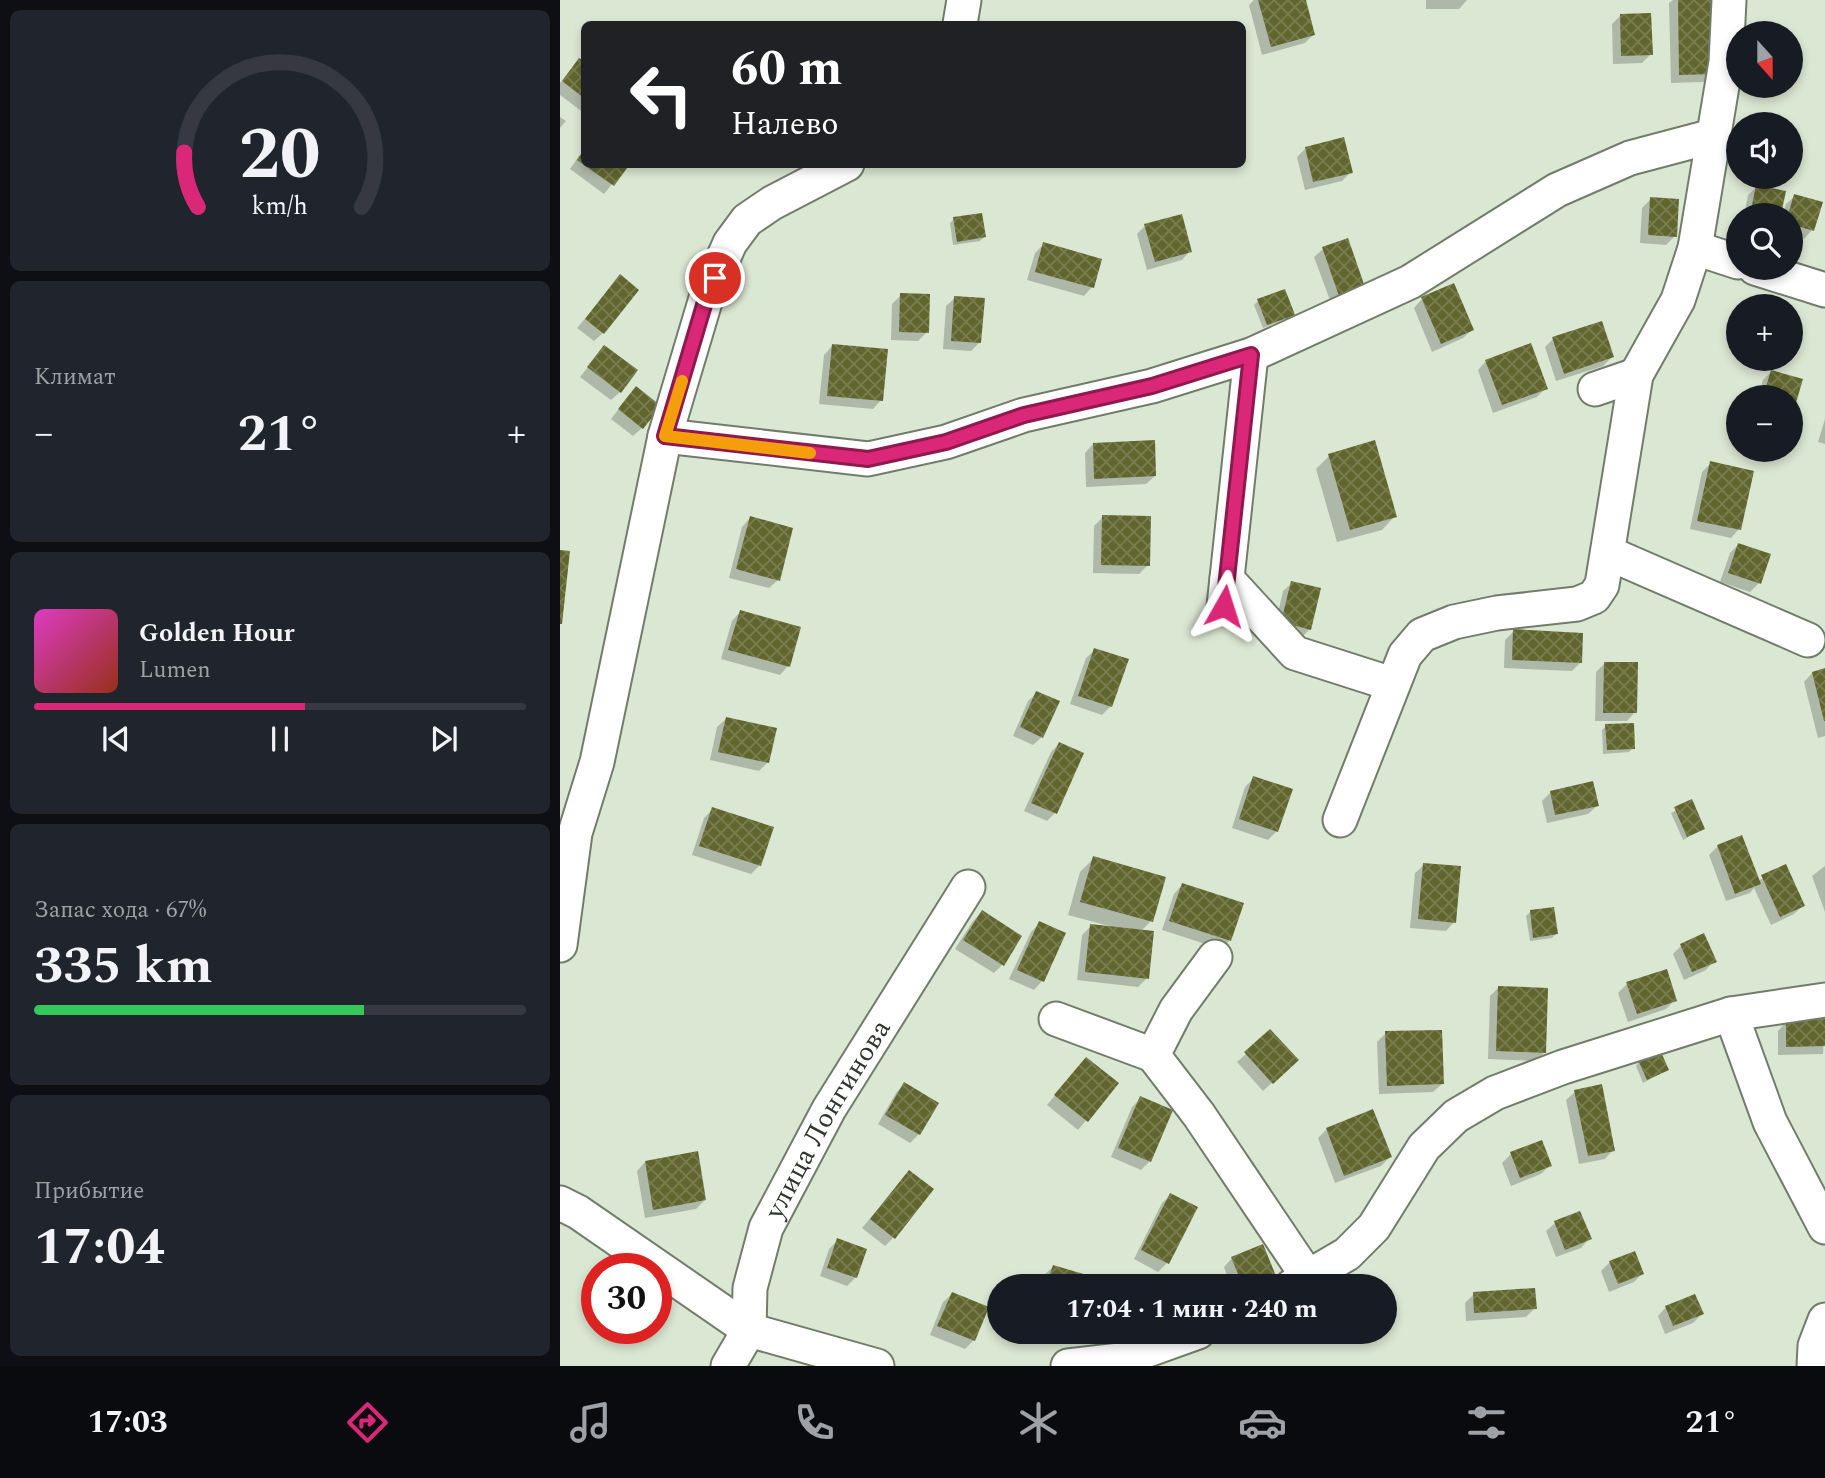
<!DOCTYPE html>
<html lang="ru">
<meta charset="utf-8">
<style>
:root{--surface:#171b24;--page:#20242c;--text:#f1f3f6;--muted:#9ea1a6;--line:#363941;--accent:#db2777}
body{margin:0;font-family:Spectral,serif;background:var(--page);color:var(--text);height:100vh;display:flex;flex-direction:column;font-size:26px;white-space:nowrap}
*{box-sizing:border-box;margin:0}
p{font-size:23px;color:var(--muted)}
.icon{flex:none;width:38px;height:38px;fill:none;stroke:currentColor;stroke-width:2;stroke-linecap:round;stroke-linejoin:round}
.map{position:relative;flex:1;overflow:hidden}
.side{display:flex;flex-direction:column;gap:10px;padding:10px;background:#0d0f14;width:560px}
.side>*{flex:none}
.top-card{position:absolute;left:21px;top:21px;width:665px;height:147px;border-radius:10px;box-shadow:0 4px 10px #0003;background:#202124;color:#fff;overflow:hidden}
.needle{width:46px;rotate:159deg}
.controls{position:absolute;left:1166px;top:21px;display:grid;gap:14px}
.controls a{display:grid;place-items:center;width:77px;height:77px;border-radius:50%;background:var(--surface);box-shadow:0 4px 10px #0003;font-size:35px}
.speed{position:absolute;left:21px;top:1253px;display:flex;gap:14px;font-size:35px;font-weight:700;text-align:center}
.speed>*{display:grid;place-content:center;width:91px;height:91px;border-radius:50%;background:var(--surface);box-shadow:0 4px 10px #0003;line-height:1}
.speed .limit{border:10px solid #d22;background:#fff;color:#111}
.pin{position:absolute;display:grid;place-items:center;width:60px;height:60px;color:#fff;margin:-30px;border:4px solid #fff;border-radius:50%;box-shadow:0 2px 7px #0007}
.me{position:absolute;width:77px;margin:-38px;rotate:6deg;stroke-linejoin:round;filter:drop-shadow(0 0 5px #0008)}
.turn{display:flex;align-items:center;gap:24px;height:147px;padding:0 35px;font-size:32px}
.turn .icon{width:91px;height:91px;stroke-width:2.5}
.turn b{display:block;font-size:49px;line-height:60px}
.big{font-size:52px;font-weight:700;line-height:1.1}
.side .card{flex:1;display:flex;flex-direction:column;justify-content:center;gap:10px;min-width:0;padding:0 24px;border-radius:10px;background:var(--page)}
.side .dial{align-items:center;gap:0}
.dial svg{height:182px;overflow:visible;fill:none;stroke:var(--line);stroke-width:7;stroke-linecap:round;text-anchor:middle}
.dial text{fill:var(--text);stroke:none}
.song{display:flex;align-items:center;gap:21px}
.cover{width:84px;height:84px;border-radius:10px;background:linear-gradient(135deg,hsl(310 70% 55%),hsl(10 70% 35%))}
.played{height:7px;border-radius:4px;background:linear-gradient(90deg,var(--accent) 55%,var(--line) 55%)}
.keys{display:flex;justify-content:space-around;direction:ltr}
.heat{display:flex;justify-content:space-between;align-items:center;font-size:38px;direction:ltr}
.charge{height:10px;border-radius:5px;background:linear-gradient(90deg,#34c759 67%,var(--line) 0)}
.trip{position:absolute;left:427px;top:1274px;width:410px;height:70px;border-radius:35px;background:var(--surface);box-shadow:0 4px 10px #0003;font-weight:700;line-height:70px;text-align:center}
.dock{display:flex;height:112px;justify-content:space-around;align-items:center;background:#090b0e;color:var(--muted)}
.dock .icon{width:49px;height:49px}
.dock .selected{color:var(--accent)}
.dock b{font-size:32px;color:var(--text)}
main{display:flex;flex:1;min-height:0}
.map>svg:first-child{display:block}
.shadow{fill:#0003}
.building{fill:url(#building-cross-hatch)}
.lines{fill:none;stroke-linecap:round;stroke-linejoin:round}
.minor-casing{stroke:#717d6a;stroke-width:37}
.minor{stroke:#fff;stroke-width:33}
.route-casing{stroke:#8e194d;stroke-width:18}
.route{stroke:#db2777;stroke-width:12}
.slow{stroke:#f59e0b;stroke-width:12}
.labels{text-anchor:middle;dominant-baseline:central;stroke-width:7;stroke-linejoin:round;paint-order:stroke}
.street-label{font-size:28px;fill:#30352d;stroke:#fff}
</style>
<main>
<section class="side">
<div class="card dial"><svg viewBox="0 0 100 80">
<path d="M14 69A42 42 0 1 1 86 69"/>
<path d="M14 69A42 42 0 0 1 8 45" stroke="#db2777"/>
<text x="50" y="56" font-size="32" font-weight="700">20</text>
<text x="50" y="72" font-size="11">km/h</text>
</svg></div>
<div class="card"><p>Климат</p>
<div class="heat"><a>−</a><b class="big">21°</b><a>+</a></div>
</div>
<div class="card">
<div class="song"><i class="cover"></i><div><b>Golden Hour</b><p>Lumen</p></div></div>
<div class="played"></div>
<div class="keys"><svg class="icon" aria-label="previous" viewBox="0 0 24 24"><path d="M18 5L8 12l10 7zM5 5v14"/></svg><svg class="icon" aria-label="pause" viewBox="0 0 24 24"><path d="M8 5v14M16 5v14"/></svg><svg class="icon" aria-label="next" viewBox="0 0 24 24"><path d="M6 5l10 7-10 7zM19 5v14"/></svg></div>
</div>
<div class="card"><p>Запас хода · 67%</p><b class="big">335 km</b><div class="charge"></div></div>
<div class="card"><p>Прибытие</p><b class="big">17:04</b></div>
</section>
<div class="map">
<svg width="1265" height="1366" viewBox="0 0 1265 1366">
<defs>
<pattern id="building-cross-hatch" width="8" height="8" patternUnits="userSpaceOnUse" patternTransform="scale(1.75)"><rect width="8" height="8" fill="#61662e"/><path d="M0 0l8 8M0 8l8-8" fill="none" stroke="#797d52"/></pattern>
</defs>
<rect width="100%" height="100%" fill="#dae7d2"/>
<g class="shadow">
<polygon points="694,0 744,0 753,35 745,43 702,55 689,5"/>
<polygon points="866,0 907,0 899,9 866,9"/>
<polygon points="1113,0 1151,0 1152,73 1144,82 1111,83 1109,3"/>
<polygon points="1061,15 1091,54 1082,63 1053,64 1052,24"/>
<polygon points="20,60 24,64 24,113 0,95 0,83"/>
<polygon points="0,117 6,121 0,128"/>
<polygon points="746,148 791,172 782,181 745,190 737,157"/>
<polygon points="24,149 24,164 68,164 44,194 10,169"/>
<polygon points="1197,187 1224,192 1219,215 1184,215 1188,195"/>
<polygon points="1235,196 1252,230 1244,239 1230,235 1230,215 1223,215 1226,204"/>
<polygon points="1091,199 1115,236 1106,245 1080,243 1082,208"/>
<polygon points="394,219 424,237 420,241 393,245 390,223"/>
<polygon points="585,226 630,251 622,260 587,270 577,234"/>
<polygon points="484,244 532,287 524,296 467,280 475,253"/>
<polygon points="763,249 803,286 771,303 754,257"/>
<polygon points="60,277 43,333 34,341 17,328"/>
<polygon points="341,295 367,332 358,341 331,340 332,304"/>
<polygon points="395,298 420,342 411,351 383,349 386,306"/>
<polygon points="862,299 912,330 903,338 872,352 854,308"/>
<polygon points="698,301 733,314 729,318 703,328 694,305"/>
<polygon points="993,339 1052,357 1043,366 996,381 985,347"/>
<polygon points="272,346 321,400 313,409 259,404 264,355"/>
<polygon points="44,347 60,392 51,400 20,377"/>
<polygon points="926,361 986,388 977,397 933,413 918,370"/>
<polygon points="1211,372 1240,380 1230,416 1230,397 1198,397 1203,380"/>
<polygon points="68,397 82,428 73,436 51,419"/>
<polygon points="1265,419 1265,444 1258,442"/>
<polygon points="533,444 595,476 586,484 526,487 525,453"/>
<polygon points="769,456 835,516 822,530 777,542 756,469"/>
<polygon points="1151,463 1179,529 1171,538 1130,529 1142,472"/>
<polygon points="543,517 588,565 579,574 533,573 534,526"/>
<polygon points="190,518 218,580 209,588 169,578 182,527"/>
<polygon points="1178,545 1199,583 1190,592 1160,582 1170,553"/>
<polygon points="732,583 750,629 741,638 714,631 723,591"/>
<polygon points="180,612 228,666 220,675 161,659 172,621"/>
<polygon points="954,631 1020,663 1012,671 944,668 945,640"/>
<polygon points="535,650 551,706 542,715 510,704 526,658"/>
<polygon points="1044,664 1075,712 1067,721 1035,721 1036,672"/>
<polygon points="1265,670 1265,736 1258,738 1244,682 1252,673"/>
<polygon points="477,693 482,737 473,745 453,736 468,701"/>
<polygon points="166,719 208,762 199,771 150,760 157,727"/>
<polygon points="1046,726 1073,748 1069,752 1043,754 1042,730"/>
<polygon points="499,744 495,813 487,821 464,811 491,752"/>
<polygon points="694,778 717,831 708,840 672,828 685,787"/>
<polygon points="991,792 1037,806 1028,814 987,823 982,801"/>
<polygon points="1131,802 1143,829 1123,840 1111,813"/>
<polygon points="153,809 200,865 191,874 132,855 144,818"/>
<polygon points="1158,846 1198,881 1225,866 1243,905 1234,914 1211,925 1194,888 1190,893 1166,901 1149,855"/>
<polygon points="534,858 591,921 581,931 587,978 578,987 517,980 522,935 531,926 548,928 549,926 508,915 520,872"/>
<polygon points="864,865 894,922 886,931 850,928 855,873"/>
<polygon points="1265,866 1265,912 1252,876"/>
<polygon points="622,885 670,940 661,949 602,930 614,894"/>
<polygon points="422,912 442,965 434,973 395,949 413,921"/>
<polygon points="970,912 996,934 992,938 970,941 966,916"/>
<polygon points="480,923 504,934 482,981 474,990 449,979 471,932"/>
<polygon points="1121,946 1154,961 1146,970 1124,980 1113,954"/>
<polygon points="1067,984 1115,1000 1106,1009 1068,1022 1058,993"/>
<polygon points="938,988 985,1052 976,1061 928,1059 930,996"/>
<polygon points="1265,1021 1263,1054 1218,1055 1218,1031 1226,1022"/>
<polygon points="826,1033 882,1084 873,1092 819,1094 817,1042"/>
<polygon points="686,1054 728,1068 703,1091 677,1062"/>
<polygon points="1079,1062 1107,1070 1083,1083 1076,1066"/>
<polygon points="518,1068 557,1084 518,1130 487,1105"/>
<polygon points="344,1084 359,1134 350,1143 318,1124 336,1093"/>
<polygon points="1015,1092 1053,1150 1045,1159 1019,1164 1006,1100"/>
<polygon points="581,1098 590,1161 581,1170 551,1157 572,1107"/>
<polygon points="767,1129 830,1157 821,1166 775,1183 758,1138"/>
<polygon points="981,1142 990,1165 981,1174 951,1186 942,1163 951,1154"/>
<polygon points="85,1162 145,1200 136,1209 85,1218 77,1171"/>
<polygon points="349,1172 334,1237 325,1246 302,1228"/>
<polygon points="611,1195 607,1263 598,1272 574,1259 602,1203"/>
<polygon points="1019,1213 1029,1239 1021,1248 996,1257 986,1231 995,1223"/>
<polygon points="278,1240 296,1277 287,1286 260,1276 269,1249"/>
<polygon points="672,1258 714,1276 700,1286 671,1286 664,1267"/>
<polygon points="1050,1262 1082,1274 1074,1282 1049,1292 1041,1271"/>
<polygon points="493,1267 535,1280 533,1286 481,1286 484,1275"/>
<polygon points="392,1294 414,1340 405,1349 370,1335 383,1302"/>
<polygon points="914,1294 975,1308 966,1317 906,1321 905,1303"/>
<polygon points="1106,1307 1142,1314 1133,1323 1105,1334 1098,1316"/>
</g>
<g class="building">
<polygon points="698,0 746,0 755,35 711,47"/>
<polygon points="1118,0 1153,0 1154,74 1119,75"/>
<polygon points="1091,13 1093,55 1061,56 1060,14"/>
<polygon points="19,58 24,61 24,98 2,81"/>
<polygon points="784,137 793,173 753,182 745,147"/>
<polygon points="24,150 24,164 70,164 54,186 17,160"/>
<polygon points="1196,185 1226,191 1221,215 1190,215"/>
<polygon points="1234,194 1263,202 1254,231 1230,224 1230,215 1228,215"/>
<polygon points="1090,197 1119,199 1117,237 1088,235"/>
<polygon points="422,213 426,237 397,242 393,217"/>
<polygon points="622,214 632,252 595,262 584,224"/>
<polygon points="788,238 805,287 779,296 762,247"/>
<polygon points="483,242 542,259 534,288 475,272"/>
<polygon points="60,274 79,290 44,334 25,319"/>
<polygon points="894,283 914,330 881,344 861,297"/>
<polygon points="725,289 735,315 707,325 697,299"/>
<polygon points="340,293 370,294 369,333 339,332"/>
<polygon points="394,296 425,298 421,343 391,341"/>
<polygon points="1042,321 1054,357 1004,374 992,337"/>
<polygon points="971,343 988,389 942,405 925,360"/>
<polygon points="272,344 328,349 323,401 267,396"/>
<polygon points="44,345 78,370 61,393 27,367"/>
<polygon points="1211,370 1243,379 1231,420 1230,397 1203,397"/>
<polygon points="76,386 101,406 83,429 58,409"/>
<polygon points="595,440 596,476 534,479 533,443"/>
<polygon points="815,440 837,517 790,530 768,454"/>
<polygon points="1150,461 1194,471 1181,530 1137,521"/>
<polygon points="542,515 591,516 590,566 541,565"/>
<polygon points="190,516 233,528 220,581 176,569"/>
<polygon points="1178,543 1211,554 1201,584 1168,573"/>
<polygon points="0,550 10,551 2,624 0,624"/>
<polygon points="731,581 761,588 751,630 721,622"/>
<polygon points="180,610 241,627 230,667 168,650"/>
<polygon points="953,629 1023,633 1022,663 952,660"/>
<polygon points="534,648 569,659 552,707 518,696"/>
<polygon points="1044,662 1078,662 1077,713 1043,713"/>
<polygon points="1265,668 1265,721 1264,721 1252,672"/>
<polygon points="476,691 500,701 483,738 460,727"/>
<polygon points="166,717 217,728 209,763 158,752"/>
<polygon points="1074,723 1075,749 1047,750 1045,724"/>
<polygon points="499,742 524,753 497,814 471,803"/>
<polygon points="693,776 733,789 718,832 679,819"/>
<polygon points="1033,781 1039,806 995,815 990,791"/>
<polygon points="1132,799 1145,829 1127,837 1114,807"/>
<polygon points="152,807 214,827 201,866 139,846"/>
<polygon points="1182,835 1201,884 1175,894 1157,845"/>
<polygon points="533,856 606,877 593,922 520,902"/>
<polygon points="863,863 901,866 896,923 858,919"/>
<polygon points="1226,864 1245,906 1220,917 1201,875"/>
<polygon points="622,883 684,903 671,941 609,921"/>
<polygon points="994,907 998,934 973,938 970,910"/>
<polygon points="422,910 462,936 444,966 403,940"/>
<polygon points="479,921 506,933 484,982 457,970"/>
<polygon points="530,924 594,931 589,979 525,972"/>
<polygon points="1144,933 1157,962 1132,972 1120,944"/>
<polygon points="1107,969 1117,1001 1077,1014 1066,982"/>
<polygon points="938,986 988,988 986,1053 936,1051"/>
<polygon points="1265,1019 1265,1046 1226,1047 1226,1020"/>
<polygon points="710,1029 739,1060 713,1084 684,1052"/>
<polygon points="882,1030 884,1084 827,1086 825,1031"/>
<polygon points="1100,1050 1109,1070 1087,1080 1078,1060"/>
<polygon points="526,1057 559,1083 528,1122 494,1095"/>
<polygon points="344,1082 379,1103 360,1135 325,1115"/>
<polygon points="1042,1084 1055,1151 1028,1156 1014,1090"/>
<polygon points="580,1096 613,1110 591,1162 558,1148"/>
<polygon points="813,1109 832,1157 784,1176 766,1128"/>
<polygon points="982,1140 992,1166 960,1178 950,1152"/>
<polygon points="138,1151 146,1200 93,1210 85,1161"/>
<polygon points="349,1170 374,1189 335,1239 310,1219"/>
<polygon points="610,1193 638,1207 609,1264 581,1250"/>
<polygon points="1020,1211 1032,1239 1005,1250 994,1221"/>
<polygon points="277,1238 307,1249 297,1278 267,1268"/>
<polygon points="703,1244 716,1276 690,1286 683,1286 671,1257"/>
<polygon points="1075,1251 1084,1274 1058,1284 1049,1261"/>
<polygon points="493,1265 537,1278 535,1286 486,1286"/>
<polygon points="975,1288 977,1309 914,1313 913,1292"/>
<polygon points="392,1292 429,1307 415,1341 377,1326"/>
<polygon points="1135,1294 1144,1314 1113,1326 1105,1306"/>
</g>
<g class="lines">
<g class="minor-casing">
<g id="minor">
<polyline points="400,24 404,0"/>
<polyline points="1135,248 1178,262"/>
<polyline points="1195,268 1265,290"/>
<polyline points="1035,389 1076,375"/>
<polyline points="105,436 308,459 386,442 464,415 592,386 691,355 850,282 997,190 1070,158 1153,136"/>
<polyline points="1048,553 1248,640"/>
<polyline points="667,579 735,653 832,684"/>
<polyline points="664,606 691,355"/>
<polyline points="780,820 845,655 862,635 894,622 937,613 1017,604 1034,597 1042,585 1076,375 1118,300 1135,248 1166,62 1169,0"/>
<polyline points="0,945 15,833 37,762 105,436 147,295 170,243 187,220 212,203 287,164"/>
<polyline points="655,957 616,1010 593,1055 639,1115 748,1277"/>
<polyline points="1171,1014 1210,1122 1265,1227"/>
<polyline points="496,1019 593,1055"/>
<polyline points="0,1203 18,1212 189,1330 317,1366"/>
<polyline points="732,1286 787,1254 814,1227 864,1147 896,1116 935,1093 1003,1067 1171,1014 1265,1000"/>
<path id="s1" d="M168,1366l21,-36 1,-42 16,-60 63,-119 139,-222"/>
<polyline points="508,1366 560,1360 638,1332"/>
<polyline points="1254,1366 1255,1346 1265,1320"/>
</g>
</g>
<use href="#minor" class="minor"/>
</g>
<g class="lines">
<g class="route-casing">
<polyline id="route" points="155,278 147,295 105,436 308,459 386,442 464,415 592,386 691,355 664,606"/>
</g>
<use href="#route" class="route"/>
<polyline class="slow" points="122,381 105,436 250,453"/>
</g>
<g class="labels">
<g class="street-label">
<text stroke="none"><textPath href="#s1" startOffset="271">улица Лонгинова</textPath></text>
</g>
</g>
</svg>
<div class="controls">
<a><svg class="needle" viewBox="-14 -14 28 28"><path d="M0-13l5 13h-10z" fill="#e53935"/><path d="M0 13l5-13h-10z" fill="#9ea1a6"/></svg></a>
<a><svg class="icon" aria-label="sound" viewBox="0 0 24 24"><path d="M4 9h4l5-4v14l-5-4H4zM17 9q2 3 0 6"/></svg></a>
<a><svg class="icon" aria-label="search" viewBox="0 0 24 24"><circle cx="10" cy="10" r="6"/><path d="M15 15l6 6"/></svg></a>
<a>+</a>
<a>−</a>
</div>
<div class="speed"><div class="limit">30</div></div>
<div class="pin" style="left:155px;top:278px;background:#d93025"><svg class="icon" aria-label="arrive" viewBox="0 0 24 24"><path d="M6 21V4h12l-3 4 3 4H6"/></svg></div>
<svg class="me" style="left:664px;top:606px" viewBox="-20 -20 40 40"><path d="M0-17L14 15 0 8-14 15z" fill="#db2777" stroke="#fff" stroke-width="4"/></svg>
<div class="trip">17:04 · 1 мин · 240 m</div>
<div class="top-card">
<div class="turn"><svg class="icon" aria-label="left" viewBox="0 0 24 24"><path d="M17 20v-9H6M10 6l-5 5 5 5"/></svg><div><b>60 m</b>Налево</div></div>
</div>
</div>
</main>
<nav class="dock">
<b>17:03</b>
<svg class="icon selected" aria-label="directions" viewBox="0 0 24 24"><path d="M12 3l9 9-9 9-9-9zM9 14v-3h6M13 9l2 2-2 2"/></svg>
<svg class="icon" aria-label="music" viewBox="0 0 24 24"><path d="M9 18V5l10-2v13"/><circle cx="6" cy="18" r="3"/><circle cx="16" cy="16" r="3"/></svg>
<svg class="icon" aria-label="phone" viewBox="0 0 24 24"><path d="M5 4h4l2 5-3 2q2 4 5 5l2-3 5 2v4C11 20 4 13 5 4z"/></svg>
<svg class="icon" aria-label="climate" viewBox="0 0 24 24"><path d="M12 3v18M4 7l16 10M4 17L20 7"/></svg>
<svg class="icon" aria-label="car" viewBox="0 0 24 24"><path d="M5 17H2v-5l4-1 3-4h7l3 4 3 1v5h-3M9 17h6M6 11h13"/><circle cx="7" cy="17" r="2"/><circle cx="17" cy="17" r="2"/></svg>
<svg class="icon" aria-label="filters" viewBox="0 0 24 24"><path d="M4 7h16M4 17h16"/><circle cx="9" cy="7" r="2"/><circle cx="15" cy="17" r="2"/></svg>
<b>21°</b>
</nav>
